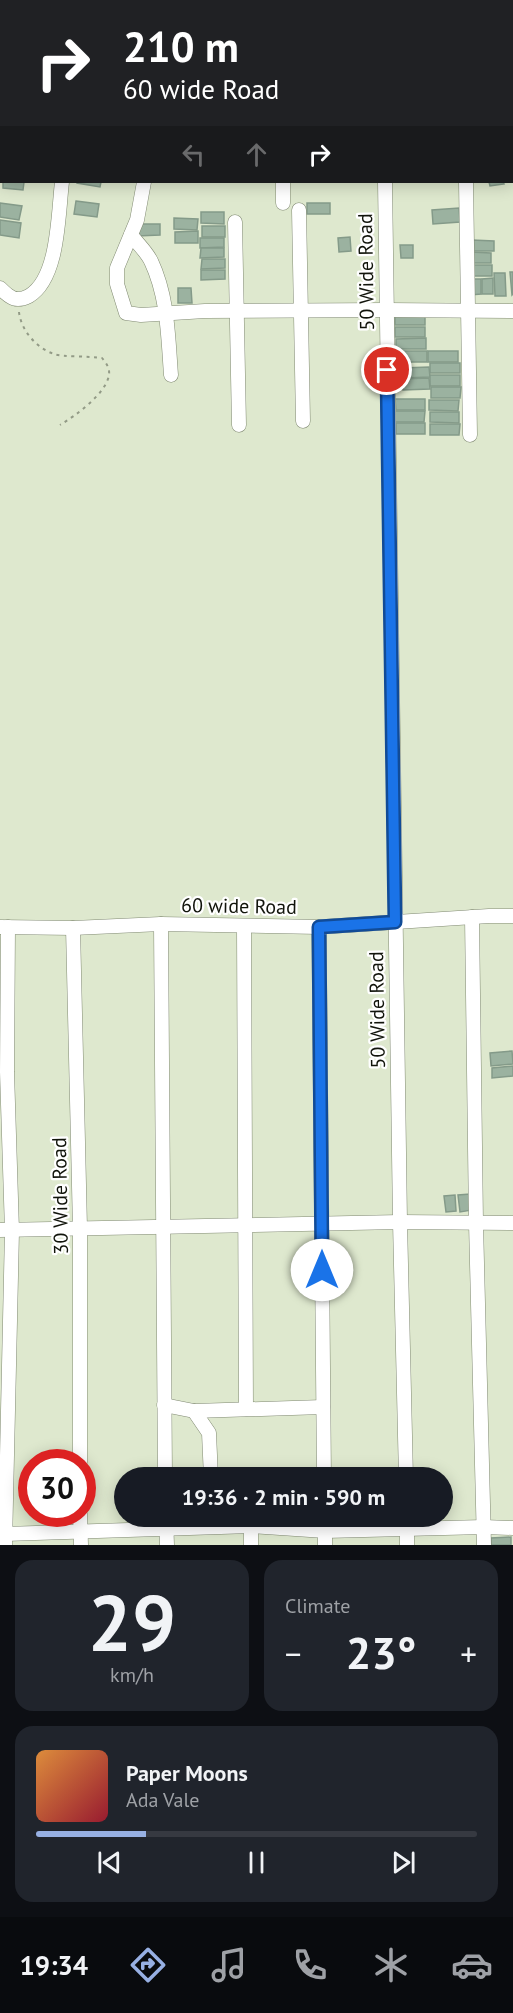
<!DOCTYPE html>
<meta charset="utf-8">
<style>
:root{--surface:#171b24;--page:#20242c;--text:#f1f3f6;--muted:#9ea1a6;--line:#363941;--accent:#97b0e3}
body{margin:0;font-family:"PT Sans",sans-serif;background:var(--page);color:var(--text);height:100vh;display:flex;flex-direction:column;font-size:22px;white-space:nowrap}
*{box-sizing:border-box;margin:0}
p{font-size:20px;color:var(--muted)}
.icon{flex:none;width:33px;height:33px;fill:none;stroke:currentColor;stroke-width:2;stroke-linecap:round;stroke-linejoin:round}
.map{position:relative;height:1545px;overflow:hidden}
.sheet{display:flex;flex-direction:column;gap:15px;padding:15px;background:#0d0f14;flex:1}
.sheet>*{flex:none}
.hud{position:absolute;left:0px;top:0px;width:513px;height:183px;box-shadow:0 3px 15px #0003;background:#202124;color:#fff;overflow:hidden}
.speed{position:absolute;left:18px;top:1449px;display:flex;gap:12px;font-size:30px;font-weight:700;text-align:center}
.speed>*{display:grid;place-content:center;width:78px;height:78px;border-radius:50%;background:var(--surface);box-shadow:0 3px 15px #0003;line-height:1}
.speed .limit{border:9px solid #d22;background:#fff;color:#111}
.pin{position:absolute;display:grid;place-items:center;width:51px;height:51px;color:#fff;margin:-26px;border:3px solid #fff;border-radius:50%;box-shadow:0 2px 6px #0007}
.me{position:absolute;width:66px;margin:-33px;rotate:0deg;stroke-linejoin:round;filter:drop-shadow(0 0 4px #0008)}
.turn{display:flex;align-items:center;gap:21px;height:126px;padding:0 24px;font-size:27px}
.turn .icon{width:78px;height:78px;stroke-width:2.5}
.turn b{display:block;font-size:42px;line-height:51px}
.lanes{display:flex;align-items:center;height:57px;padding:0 24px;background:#0003;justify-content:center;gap:30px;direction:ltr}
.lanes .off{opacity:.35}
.big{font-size:45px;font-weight:700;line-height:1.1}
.sheet .widget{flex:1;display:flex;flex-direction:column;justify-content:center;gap:9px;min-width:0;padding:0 21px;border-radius:18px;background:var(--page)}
.sheet .dial{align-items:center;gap:0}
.dial b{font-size:78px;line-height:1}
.song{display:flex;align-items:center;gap:18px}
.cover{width:72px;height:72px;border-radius:9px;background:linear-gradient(135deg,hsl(30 70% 55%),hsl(350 70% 35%))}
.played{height:6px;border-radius:3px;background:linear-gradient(90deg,var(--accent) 25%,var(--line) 25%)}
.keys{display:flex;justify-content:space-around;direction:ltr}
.heat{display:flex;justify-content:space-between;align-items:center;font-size:33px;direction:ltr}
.sheet .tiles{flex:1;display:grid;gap:15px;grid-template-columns:1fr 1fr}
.widget:last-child{grid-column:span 2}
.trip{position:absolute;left:114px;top:1467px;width:339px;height:60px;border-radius:30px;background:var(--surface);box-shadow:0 3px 15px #0003;font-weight:700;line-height:60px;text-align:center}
.dock{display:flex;height:96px;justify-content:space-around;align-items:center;background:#090b0e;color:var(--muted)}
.dock .icon{width:42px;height:42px}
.dock .active{color:var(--accent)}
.dock b{font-size:27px;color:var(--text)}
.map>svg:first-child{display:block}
.building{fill:#9bb2a0;stroke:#849a89;stroke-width:1.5}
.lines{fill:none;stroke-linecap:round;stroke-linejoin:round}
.minor-casing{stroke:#818a73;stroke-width:15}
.path{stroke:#929a86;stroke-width:2;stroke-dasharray:3 4.5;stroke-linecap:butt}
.minor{stroke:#fff;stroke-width:14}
.route-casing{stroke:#114b97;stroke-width:15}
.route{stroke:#1a73e8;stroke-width:10}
.labels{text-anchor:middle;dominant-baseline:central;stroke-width:4.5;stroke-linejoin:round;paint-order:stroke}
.street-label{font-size:20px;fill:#11140b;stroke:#fff}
</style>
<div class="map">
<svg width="513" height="1545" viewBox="0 0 513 1545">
<rect width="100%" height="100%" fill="#dee8ce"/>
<g class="building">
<polygon points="3,182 24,182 23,190 3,188"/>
<polygon points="77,182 101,182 100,187 77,183"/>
<polygon points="489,182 503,182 504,184 490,186"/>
<polygon points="76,201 99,204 97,217 74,214"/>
<polygon points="0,203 22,206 19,220 0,217"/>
<rect x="307" y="203" width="23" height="11"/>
<polygon points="459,208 460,222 433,224 432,210"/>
<polygon points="201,212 224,212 224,224 201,223"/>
<polygon points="174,218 198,219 197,230 174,229"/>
<polygon points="0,220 21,223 19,238 0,235"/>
<polygon points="137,224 160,224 160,235 137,236"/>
<rect x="202" y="226" width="23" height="11"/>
<polygon points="198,231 198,243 175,243 175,232"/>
<polygon points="350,237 351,251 339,252 338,238"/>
<polygon points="200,238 224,238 224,247 200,248"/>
<polygon points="472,240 494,241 494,251 472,251"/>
<polygon points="400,245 413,245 413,258 401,258"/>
<polygon points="201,248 224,248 224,257 200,258"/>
<polygon points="470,252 491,253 491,263 470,263"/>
<polygon points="202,259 225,259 225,268 201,269"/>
<rect x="471" y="265" width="21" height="11"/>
<polygon points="201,270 225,270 225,279 201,280"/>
<polygon points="510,272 513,272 513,294 512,295"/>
<polygon points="494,273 505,273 506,296 495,296"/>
<polygon points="493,278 493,294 482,294 482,279"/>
<polygon points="470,279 481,279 481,294 470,295"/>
<polygon points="178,288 191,288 192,303 178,303"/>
<rect x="395" y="314" width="30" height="11"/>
<rect x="395" y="327" width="30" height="10"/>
<polygon points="426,338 426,349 396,349 396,339"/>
<rect x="397" y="351" width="30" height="11"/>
<rect x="428" y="351" width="30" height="11"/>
<rect x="430" y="363" width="30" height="10"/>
<polygon points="429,367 430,377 403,378 402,368"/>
<rect x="430" y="375" width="30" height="11"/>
<polygon points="429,378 430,389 403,390 402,379"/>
<polygon points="431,387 461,387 460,398 431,398"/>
<polygon points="395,399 425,399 425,410 396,410"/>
<polygon points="429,400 459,400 458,411 429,410"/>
<polygon points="395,411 425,411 424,422 395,422"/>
<polygon points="430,412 459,412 459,423 430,422"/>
<rect x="396" y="423" width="29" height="11"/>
<polygon points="430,424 460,424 459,435 430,435"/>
<polygon points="512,1051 513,1064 491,1066 490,1053"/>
<polygon points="513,1066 513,1076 492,1078 492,1068"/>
<polygon points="470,1194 472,1210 460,1212 458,1195"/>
<polygon points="455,1195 456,1211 446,1212 444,1196"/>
<polygon points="511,1537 511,1545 491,1545 491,1538"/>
</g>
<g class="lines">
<g class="minor-casing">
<g id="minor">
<polyline points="56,0 60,2"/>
<polyline points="282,0 282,2"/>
<polyline points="382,0 382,2"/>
<polyline points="100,2 101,0"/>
<polyline points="167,2 167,0"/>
<polyline points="512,38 513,37"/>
<polyline points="0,45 2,46"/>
<polyline points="0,84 2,75"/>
<polyline points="512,122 513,122"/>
<polyline points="512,137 513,140"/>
<polyline points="144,182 137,220 117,268 117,284 126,313 141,315 205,311 386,310 513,311"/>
<polyline points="283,182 283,203"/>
<polyline points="385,182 400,1222 406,1478"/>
<polyline points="466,182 470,435"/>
<polyline points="299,210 303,421"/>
<polyline points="235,222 239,425"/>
<path d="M131,235c6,8 15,16 20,26 17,36 17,75 20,114"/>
<path d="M0,288c3,3 7,7 11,9 6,4 12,2 18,-1 30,-18 29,-82 33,-114"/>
<polyline points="472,917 476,1223 484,1545"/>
<polyline points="161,924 165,1478"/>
<polyline points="244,926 246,1409"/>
<polyline points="0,927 73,928 161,924 319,927 489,916 513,916"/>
<polyline points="319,927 324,1478"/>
<polyline points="73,928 80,1228 80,1462"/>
<polyline points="0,1230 400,1222 513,1223"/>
<polyline points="164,1405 194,1411 209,1433 211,1478"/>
<polyline points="194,1411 323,1407"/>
<polyline points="80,1514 81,1545"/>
<polyline points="166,1516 167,1545"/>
<polyline points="325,1516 325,1545"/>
<polyline points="407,1516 407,1545"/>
<polyline points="5,1534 251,1526 325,1531 484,1527 513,1528"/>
<polyline points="5,1545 12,1231 7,1072 8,927"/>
<polyline points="251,1545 251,1526"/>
</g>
</g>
<path class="path" d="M19,312c2,18 17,36 35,42 8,3 36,2 48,4 4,5 8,10 7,17 -3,19 -34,41 -49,50"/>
<use href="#minor" class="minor"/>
</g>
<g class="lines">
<g class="route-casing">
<polyline id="route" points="322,1270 319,927 395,922 387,370"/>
</g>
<use href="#route" class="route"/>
</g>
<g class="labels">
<g class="street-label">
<text transform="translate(366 272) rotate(-91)">50 Wide Road</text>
<text transform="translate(239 906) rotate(1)">60 wide Road</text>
<text transform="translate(377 1010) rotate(-91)">50 Wide Road</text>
<text transform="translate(60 1196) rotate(-91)">30 Wide Road</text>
</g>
</g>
</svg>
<div class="speed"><div class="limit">30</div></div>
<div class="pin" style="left:387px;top:370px;background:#d93025"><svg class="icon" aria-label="arrive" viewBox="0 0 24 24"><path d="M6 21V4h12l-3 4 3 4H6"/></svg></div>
<svg class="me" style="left:322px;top:1270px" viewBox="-20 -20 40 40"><circle r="19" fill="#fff"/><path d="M0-13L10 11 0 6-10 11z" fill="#1a73e8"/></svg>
<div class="trip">19:36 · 2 min · 590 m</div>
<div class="hud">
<div class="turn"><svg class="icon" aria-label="right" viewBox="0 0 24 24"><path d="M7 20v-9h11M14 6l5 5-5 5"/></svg><div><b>210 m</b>60 wide Road</div></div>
<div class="lanes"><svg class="icon off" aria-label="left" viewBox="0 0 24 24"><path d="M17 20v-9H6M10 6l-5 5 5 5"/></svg><svg class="icon off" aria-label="ahead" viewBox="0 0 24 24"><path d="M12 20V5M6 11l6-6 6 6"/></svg><svg class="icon" aria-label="right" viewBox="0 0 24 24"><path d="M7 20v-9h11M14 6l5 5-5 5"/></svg></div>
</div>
</div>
<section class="sheet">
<div class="tiles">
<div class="widget dial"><b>29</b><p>km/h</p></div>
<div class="widget"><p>Climate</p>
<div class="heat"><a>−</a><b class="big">23°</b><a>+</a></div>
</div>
<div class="widget">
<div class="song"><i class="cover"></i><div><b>Paper Moons</b><p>Ada Vale</p></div></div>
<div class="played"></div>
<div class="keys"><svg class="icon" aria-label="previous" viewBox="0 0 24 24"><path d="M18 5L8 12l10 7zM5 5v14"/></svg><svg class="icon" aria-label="pause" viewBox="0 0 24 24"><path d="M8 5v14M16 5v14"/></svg><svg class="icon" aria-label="next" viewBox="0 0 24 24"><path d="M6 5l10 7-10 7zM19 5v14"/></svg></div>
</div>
</div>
</section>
<nav class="dock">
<b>19:34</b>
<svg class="icon active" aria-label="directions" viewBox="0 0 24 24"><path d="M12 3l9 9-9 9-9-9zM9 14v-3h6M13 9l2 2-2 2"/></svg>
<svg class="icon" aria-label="music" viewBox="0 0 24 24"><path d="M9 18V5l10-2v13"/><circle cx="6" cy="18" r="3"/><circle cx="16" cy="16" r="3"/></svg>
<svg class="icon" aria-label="phone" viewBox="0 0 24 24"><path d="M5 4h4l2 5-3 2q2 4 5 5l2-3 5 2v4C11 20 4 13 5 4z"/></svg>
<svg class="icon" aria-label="climate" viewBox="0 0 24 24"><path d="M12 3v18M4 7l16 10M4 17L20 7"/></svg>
<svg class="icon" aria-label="car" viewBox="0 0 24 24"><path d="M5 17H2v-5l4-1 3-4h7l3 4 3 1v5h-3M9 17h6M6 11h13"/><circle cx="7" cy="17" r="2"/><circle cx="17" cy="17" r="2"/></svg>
</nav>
